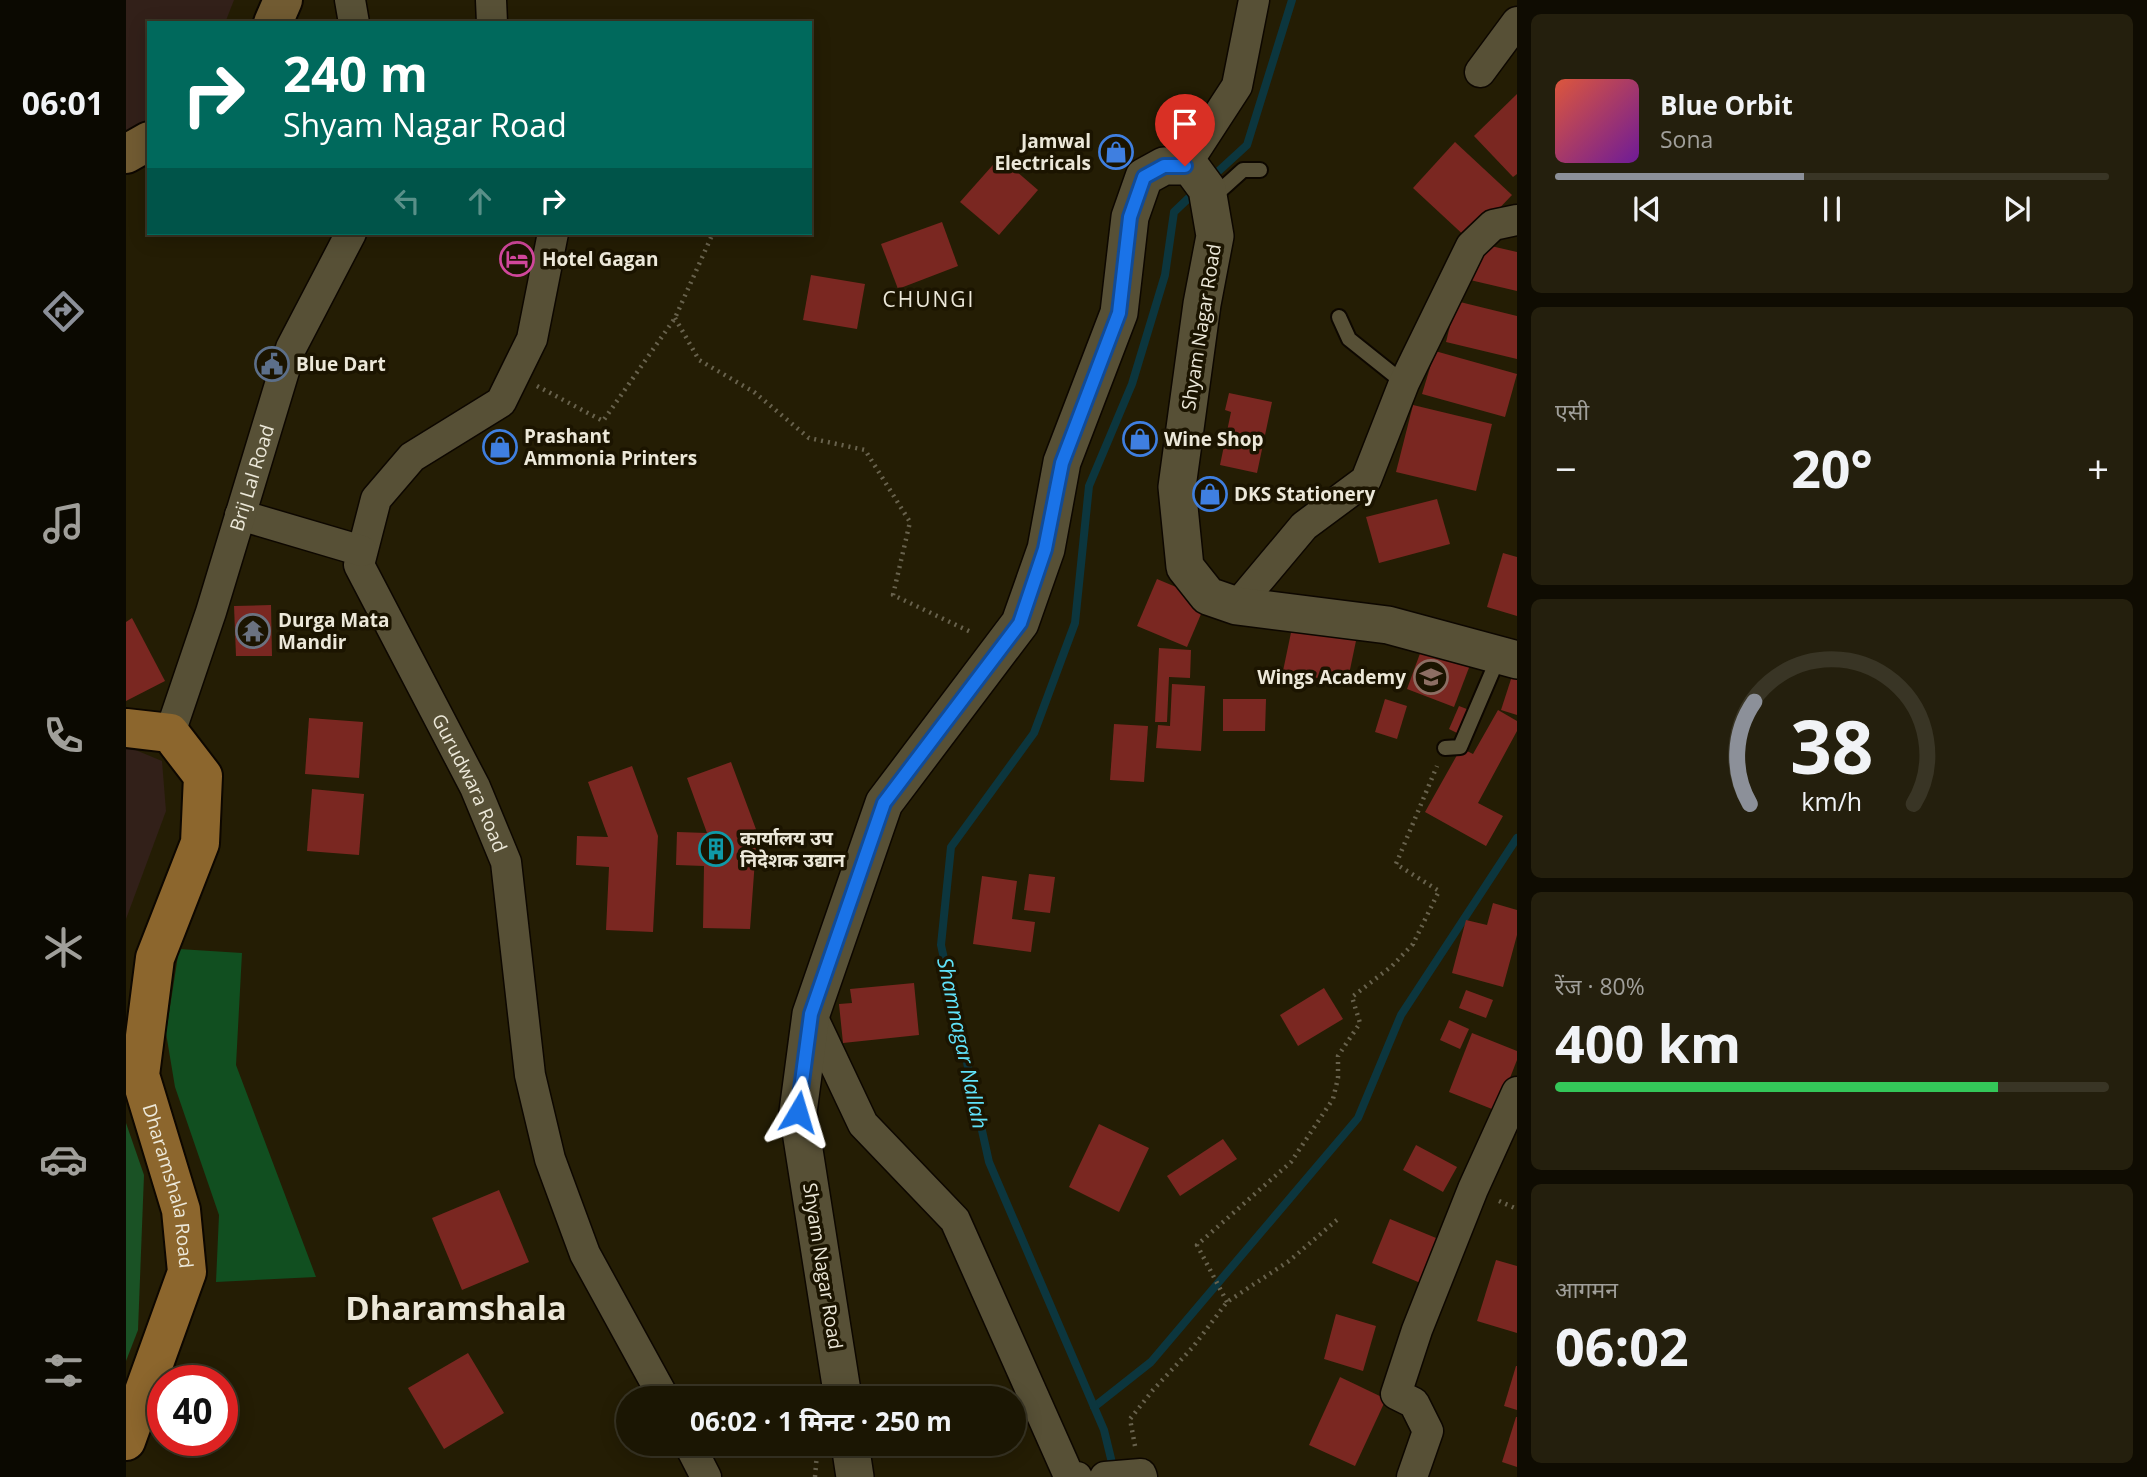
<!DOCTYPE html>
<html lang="hi">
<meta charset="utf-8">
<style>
:root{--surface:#1b1603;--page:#241f0d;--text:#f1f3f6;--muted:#a09f9a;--line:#393525;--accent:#8c9099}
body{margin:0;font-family:"Open Sans","Noto Sans Devanagari",sans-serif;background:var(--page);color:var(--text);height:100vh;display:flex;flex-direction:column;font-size:26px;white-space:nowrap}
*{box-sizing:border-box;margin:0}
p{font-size:23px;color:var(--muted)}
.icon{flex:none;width:38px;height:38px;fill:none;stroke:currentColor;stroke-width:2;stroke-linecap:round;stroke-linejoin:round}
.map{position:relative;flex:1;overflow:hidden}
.drawer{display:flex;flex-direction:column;gap:14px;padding:14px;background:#0f0c02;width:630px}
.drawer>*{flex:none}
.hud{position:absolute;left:21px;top:21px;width:665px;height:214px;border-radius:0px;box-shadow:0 4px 18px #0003,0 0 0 2px var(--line);background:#00695c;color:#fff;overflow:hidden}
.speed{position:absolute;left:21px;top:1365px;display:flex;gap:14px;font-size:35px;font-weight:700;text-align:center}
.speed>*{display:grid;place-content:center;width:91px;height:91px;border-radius:50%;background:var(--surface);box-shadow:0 4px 18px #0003,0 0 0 2px var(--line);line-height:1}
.speed .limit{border:10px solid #d22;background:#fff;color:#111}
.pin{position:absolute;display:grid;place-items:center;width:60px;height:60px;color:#fff;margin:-72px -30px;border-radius:50% 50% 50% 0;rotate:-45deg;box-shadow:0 0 7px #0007}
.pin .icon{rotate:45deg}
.me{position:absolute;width:77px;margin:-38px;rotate:7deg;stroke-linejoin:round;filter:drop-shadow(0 0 5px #0008)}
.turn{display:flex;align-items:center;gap:24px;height:147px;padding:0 21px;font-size:32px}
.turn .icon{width:91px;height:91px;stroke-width:2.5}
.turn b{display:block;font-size:49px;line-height:60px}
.lanes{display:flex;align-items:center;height:66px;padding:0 21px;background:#0003;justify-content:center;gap:35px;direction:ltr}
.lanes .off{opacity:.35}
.big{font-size:52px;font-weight:700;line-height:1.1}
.drawer .card{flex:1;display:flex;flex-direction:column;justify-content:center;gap:10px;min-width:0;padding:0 24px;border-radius:10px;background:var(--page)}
.drawer .dial{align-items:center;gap:0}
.dial svg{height:182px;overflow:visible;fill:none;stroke:var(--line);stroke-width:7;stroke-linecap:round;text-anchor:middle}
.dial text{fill:var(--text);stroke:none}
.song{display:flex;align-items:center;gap:21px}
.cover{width:84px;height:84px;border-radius:10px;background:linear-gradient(135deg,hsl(10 70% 55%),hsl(280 70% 35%))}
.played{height:7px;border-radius:4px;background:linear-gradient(90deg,var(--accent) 45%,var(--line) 45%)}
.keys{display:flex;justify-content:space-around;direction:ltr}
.heat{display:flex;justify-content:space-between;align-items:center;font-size:38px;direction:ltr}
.charge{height:10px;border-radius:5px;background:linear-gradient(90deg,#34c759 80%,var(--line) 0)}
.trip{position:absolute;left:490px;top:1386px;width:410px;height:70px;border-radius:35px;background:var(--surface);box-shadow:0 4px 18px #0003,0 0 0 2px var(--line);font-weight:700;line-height:70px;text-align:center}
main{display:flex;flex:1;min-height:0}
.tabs{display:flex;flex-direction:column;width:126px;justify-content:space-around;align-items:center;background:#0b0901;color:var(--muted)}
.tabs .icon{width:49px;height:49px}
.tabs .selected{color:var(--accent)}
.tabs b{font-size:32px;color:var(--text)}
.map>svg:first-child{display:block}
.commercial{fill:#322019}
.green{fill:#114f20}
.forest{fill:#1a5225}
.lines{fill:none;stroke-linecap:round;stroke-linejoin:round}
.stream{stroke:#0c363e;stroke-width:8}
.building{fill:#7a2721}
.service-casing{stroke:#0d0700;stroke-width:18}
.minor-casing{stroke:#0d0700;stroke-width:33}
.tertiary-casing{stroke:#0d0700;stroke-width:40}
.secondary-casing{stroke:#0d0700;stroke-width:42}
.primary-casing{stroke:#0d0700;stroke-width:42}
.path{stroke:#68624d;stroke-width:4.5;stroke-dasharray:2 5;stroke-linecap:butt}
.service{stroke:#575036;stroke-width:14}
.minor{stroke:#575036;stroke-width:30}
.tertiary{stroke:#575036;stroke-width:37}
.secondary{stroke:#715b32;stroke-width:38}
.primary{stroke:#8c662d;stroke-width:38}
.route-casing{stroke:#114b97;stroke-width:18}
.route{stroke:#1a73e8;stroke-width:12}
.labels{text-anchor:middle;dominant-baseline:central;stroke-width:7;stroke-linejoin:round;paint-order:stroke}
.poi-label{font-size:19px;font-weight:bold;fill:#ece8d9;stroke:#1b1400;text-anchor:start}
.street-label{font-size:19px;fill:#ece8d9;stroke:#1b1400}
.neighbourhood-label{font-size:21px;letter-spacing:2px;fill:#ece8d9;stroke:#1b1400}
.water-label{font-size:21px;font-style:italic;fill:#60e2f9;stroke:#1b1400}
.town-label{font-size:33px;font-weight:bold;fill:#ece8d9;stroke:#1b1400}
</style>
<main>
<nav class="tabs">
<b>06:01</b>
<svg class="icon selected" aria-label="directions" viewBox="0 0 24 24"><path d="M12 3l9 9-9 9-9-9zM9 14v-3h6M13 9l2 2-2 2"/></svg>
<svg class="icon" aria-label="music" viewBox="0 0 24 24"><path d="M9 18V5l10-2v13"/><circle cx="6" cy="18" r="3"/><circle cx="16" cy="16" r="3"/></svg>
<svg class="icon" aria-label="phone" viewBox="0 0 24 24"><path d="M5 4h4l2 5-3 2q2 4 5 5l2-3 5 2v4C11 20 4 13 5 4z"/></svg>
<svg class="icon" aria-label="climate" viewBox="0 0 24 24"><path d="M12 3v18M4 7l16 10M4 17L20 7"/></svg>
<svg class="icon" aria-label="car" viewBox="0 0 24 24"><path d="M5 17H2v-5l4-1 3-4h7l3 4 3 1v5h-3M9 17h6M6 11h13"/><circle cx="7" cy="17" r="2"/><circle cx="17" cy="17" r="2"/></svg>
<svg class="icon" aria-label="filters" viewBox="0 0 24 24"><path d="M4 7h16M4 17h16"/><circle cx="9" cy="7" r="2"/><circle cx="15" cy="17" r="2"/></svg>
</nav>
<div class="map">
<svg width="1391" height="1477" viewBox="0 0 1391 1477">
<rect width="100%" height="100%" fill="#241d04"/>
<g class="commercial">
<polygon points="0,0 108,0 99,23 23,23 23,120 0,134"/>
<polygon points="0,746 36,761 40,811 0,919"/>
</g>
<polygon class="green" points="53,949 116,953 110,1065 190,1277 90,1282 93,1215 49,1087 40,1033"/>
<polygon class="forest" points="0,1123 18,1175 12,1330 0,1361"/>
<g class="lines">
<g class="stream">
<polyline points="1085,178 1121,145 1166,0"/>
<polyline points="968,1407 1025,1362 1232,1118 1275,1015 1391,838"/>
<polyline points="988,1471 978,1430 863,1162 815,945 825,847 908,733 949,623 963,486 1006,384 1039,275 1048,212 1070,191"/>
</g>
</g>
<g class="building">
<polygon points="1391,94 1391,174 1387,177 1348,136"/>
<polygon points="1329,142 1386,195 1343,240 1287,188"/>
<polygon points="874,157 912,190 873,235 834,202"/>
<polygon points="816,222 832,266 772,289 755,244"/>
<polygon points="1352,243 1391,252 1391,291 1344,280"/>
<polygon points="685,275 739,284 731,329 677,320"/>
<polygon points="1330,301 1391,316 1391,359 1320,342"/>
<polygon points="1309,351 1391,374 1379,417 1296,394"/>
<polygon points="1103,393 1146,402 1131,473 1094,465 1105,412 1099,410"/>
<polygon points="1287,405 1366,424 1350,491 1270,472"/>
<polygon points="1311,499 1324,544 1253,563 1240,517"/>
<polygon points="1377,553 1391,557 1391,616 1361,607"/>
<polygon points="1031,579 1081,600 1061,647 1011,626"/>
<polygon points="145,605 146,656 110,656 108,606"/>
<polygon points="6,618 39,681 0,701 0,622"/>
<polygon points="1167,623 1231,636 1221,684 1157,671"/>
<polygon points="1033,648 1065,650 1064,678 1043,677 1041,722 1029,722"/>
<polygon points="1296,648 1344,665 1328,707 1281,689"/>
<polygon points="1386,676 1391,677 1391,715 1375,710"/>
<polygon points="1046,684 1079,686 1075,751 1030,748 1032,725 1044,726"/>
<polygon points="1097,699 1140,699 1139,731 1097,731"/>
<polygon points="1259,699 1281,706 1271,739 1249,732"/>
<polygon points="1333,706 1346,711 1335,735 1323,729"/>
<polygon points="1372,710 1391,721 1391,731 1352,803 1377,816 1360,846 1299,812 1335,748 1347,754"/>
<polygon points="183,718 237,722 233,778 179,774"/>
<polygon points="988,724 1022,726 1018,782 984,780"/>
<polygon points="605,762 631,832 624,929 577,928 578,866 550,865 551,832 581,833 561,778"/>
<polygon points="506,766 532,836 527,932 480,930 483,867 450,865 451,836 482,837 462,782"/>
<polygon points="186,789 238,794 233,855 181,851"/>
<polygon points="903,874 929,877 924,913 898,910"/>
<polygon points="856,876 891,881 886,919 909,922 905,952 847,944"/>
<polygon points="1367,903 1391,910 1391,935 1377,987 1326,973 1340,920 1361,925"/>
<polygon points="788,983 793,1035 717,1043 713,1004 726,1003 724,989"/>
<polygon points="1198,988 1217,1019 1172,1046 1154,1015"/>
<polygon points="1340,990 1367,1000 1360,1018 1333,1008"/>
<polygon points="1323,1020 1343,1029 1334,1049 1314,1040"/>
<polygon points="1346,1033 1391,1051 1391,1060 1371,1111 1323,1092"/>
<polygon points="973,1124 1023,1148 993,1212 943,1187"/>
<polygon points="1097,1139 1111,1159 1054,1196 1041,1176"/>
<polygon points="1290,1145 1331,1167 1317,1192 1277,1170"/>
<polygon points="373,1190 403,1262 336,1290 306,1218"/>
<polygon points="1264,1219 1315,1240 1297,1284 1246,1263"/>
<polygon points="1370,1260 1391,1266 1391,1333 1351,1321"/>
<polygon points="1210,1314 1250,1326 1237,1371 1198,1359"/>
<polygon points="342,1353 378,1413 318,1449 282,1388"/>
<polygon points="1390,1366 1391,1366 1391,1410 1378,1406"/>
<polygon points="1214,1377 1260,1399 1229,1466 1183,1445"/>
<polygon points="1390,1417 1391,1417 1391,1467 1376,1462"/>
</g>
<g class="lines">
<g class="service-casing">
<g id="service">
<polyline points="1087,197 1117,170 1134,170"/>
<polyline points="1213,317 1223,339 1278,383"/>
<polyline points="1319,748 1334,747 1373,656"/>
</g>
</g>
<g class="minor-casing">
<g id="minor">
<polyline points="224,0 228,23"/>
<polyline points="365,0 366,23"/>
<polyline points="1354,72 1391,22"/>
<polyline points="1059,166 1111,86 1128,0"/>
<path id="s1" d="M427,233l-21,106 -31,63 -89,55 -36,42 -17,66 116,222 31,75 24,213 20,84 35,95 79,144"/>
<polyline points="114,515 236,551"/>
<polyline points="1111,606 1178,526 1240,480 1278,383 1345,246 1367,225 1391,220"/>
<path id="s2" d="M44,733l41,-121 80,-264 60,-115"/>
<polyline points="685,1014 737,1124 829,1220 943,1476 951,1477"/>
<polyline points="563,1444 580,1477"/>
<polyline points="979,1477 1015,1474 1016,1477"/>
<polyline points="1286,1477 1302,1431 1288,1403 1270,1394 1291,1330 1347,1189 1391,1092"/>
</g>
</g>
<g class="tertiary-casing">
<g id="tertiary">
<polyline points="717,1398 672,1112 685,1014 758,803 894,623 920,549 936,462 993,313 1004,217 1018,177 1038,166 1059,166 1067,170 1081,189 1089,236 1076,304 1051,487 1059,567 1082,596 1111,606 1262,625 1391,660"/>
<polyline points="724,1444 729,1477"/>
</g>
</g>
<g class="secondary-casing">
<g id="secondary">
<polyline points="147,23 157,0"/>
<polyline points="0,154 23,141"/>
</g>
</g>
<g class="primary-casing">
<g id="primary">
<path id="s3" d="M0,728l44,5 33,43 -3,67 -45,115 -15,117 41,135 6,62 -61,169"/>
</g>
</g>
<g class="path">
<polyline points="684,62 687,59"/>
<polyline points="549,318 573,360 628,392 683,438 739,450 784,522 767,595 847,633"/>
<polyline points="411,386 477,421 549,318 587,233"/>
<polyline points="1373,1201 1391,1209"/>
<polyline points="1101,1302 1071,1245 1165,1162 1207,1099 1212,1078 1212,1056 1234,1023 1226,997 1266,966 1287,944 1313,891 1270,864 1311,766"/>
<polyline points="1009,1446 1004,1419 1027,1390 1067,1347 1101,1302 1163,1261 1212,1219"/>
<polyline points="689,1477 691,1453"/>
</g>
<use href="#service" class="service"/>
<use href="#minor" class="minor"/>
<use href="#tertiary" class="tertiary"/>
<use href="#secondary" class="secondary"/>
<use href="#primary" class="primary"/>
</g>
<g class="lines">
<g class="route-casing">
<polyline id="route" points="672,1112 685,1014 758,803 894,623 919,549 936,463 993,313 1004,217 1018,177 1038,166 1059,166"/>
</g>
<use href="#route" class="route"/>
</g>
<defs>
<g id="shop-ring" transform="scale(1.75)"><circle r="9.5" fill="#1b1400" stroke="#3f7fe0" stroke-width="1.5"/><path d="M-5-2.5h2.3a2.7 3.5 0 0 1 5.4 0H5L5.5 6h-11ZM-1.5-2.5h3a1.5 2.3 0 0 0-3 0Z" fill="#3f7fe0"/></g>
<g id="hotel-ring" transform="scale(1.75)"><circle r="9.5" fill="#1b1400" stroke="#d1479c" stroke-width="1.5"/><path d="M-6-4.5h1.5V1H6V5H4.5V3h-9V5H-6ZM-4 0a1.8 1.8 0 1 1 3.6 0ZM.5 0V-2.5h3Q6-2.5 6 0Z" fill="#d1479c"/></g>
<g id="civic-ring" transform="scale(1.75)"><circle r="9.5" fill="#1b1400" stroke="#5c6f8a" stroke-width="1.5"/><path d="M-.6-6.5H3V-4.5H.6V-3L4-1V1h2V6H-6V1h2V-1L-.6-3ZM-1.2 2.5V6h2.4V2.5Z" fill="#5c6f8a"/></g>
<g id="temple-ring" transform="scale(1.75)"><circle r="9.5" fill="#1b1400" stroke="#6b7280" stroke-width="1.5"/><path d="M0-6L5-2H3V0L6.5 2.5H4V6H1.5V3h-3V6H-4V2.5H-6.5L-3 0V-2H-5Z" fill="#6b7280"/></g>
<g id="university-ring" transform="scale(1.75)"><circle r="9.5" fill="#1b1400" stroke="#8d6e63" stroke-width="1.5"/><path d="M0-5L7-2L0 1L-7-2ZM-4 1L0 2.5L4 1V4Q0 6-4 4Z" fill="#8d6e63"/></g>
<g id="building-ring" transform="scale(1.75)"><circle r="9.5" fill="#1b1400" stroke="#0f9aa8" stroke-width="1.5"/><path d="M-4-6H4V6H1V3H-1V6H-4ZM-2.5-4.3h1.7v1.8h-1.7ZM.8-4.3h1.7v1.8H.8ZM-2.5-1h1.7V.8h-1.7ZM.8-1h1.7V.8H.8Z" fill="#0f9aa8"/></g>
</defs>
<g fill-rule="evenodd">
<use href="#shop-ring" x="990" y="152"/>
<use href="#hotel-ring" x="391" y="259"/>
<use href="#civic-ring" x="146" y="364"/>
<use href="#shop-ring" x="1014" y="439"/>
<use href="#shop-ring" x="374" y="447"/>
<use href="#shop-ring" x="1084" y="494"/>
<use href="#temple-ring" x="127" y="631"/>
<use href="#university-ring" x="1305" y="677"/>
<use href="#building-ring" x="590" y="849"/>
</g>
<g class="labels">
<g class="poi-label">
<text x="965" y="141" text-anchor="end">Jamwal<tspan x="965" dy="22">Electricals</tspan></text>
<text x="416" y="259">Hotel Gagan</text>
<text x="170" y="364">Blue Dart</text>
<text x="398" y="436">Prashant<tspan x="398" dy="22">Ammonia Printers</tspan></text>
<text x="1038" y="439">Wine Shop</text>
<text x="1108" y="494">DKS Stationery</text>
<text x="152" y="620">Durga Mata<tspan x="152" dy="22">Mandir</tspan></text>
<text x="1280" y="677" text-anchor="end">Wings Academy</text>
<text x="614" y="838">कार्यालय उप<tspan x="614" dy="22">निदेशक उद्यान</tspan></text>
</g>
<g class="street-label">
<text transform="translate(1075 327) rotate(-81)">Shyam Nagar Road</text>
<text stroke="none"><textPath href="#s2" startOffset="268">Brij Lal Road</textPath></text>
<text stroke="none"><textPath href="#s1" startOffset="651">Gurudwara Road</textPath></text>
<text stroke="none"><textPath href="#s3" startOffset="522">Dharamshala Road</textPath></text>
<text transform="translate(697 1266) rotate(81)">Shyam Nagar Road</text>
</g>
<g class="neighbourhood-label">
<text x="803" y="299">CHUNGI</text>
</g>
<g class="water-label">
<text transform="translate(837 1043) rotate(78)">Shamnagar Nallah</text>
</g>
<g class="town-label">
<text x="330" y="1307">Dharamshala</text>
</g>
</g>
</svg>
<div class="speed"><div class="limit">40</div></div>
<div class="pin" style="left:1059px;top:166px;background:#d93025"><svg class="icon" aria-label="arrive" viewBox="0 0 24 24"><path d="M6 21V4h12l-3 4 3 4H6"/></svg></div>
<svg class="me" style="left:672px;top:1112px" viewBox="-20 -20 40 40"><path d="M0-17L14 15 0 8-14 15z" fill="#1a73e8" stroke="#fff" stroke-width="4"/></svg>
<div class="trip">06:02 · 1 मिनट · 250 m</div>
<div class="hud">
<div class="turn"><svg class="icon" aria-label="right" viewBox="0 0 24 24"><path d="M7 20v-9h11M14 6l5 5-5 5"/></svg><div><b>240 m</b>Shyam Nagar Road</div></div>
<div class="lanes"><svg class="icon off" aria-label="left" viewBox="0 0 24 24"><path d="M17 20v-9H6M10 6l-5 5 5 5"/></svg><svg class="icon off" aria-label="ahead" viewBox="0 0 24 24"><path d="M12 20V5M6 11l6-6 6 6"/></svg><svg class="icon" aria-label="right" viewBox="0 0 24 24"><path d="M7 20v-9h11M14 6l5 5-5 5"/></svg></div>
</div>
</div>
<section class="drawer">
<div class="card">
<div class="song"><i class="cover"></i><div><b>Blue Orbit</b><p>Sona</p></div></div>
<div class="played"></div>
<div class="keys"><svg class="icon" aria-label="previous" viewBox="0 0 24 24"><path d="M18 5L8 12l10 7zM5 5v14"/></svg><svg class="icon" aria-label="pause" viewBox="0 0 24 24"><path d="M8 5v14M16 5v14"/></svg><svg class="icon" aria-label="next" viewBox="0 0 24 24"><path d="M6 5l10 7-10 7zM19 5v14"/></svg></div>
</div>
<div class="card"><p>एसी</p>
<div class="heat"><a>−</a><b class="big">20°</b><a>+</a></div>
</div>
<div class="card dial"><svg viewBox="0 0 100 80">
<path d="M14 69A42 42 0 1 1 86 69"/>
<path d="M14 69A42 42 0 0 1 16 24" stroke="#8c9099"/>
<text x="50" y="56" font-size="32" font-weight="700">38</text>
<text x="50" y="72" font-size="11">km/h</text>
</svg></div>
<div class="card"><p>रेंज · 80%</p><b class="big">400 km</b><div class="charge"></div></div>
<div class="card"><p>आगमन</p><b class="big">06:02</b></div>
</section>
</main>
